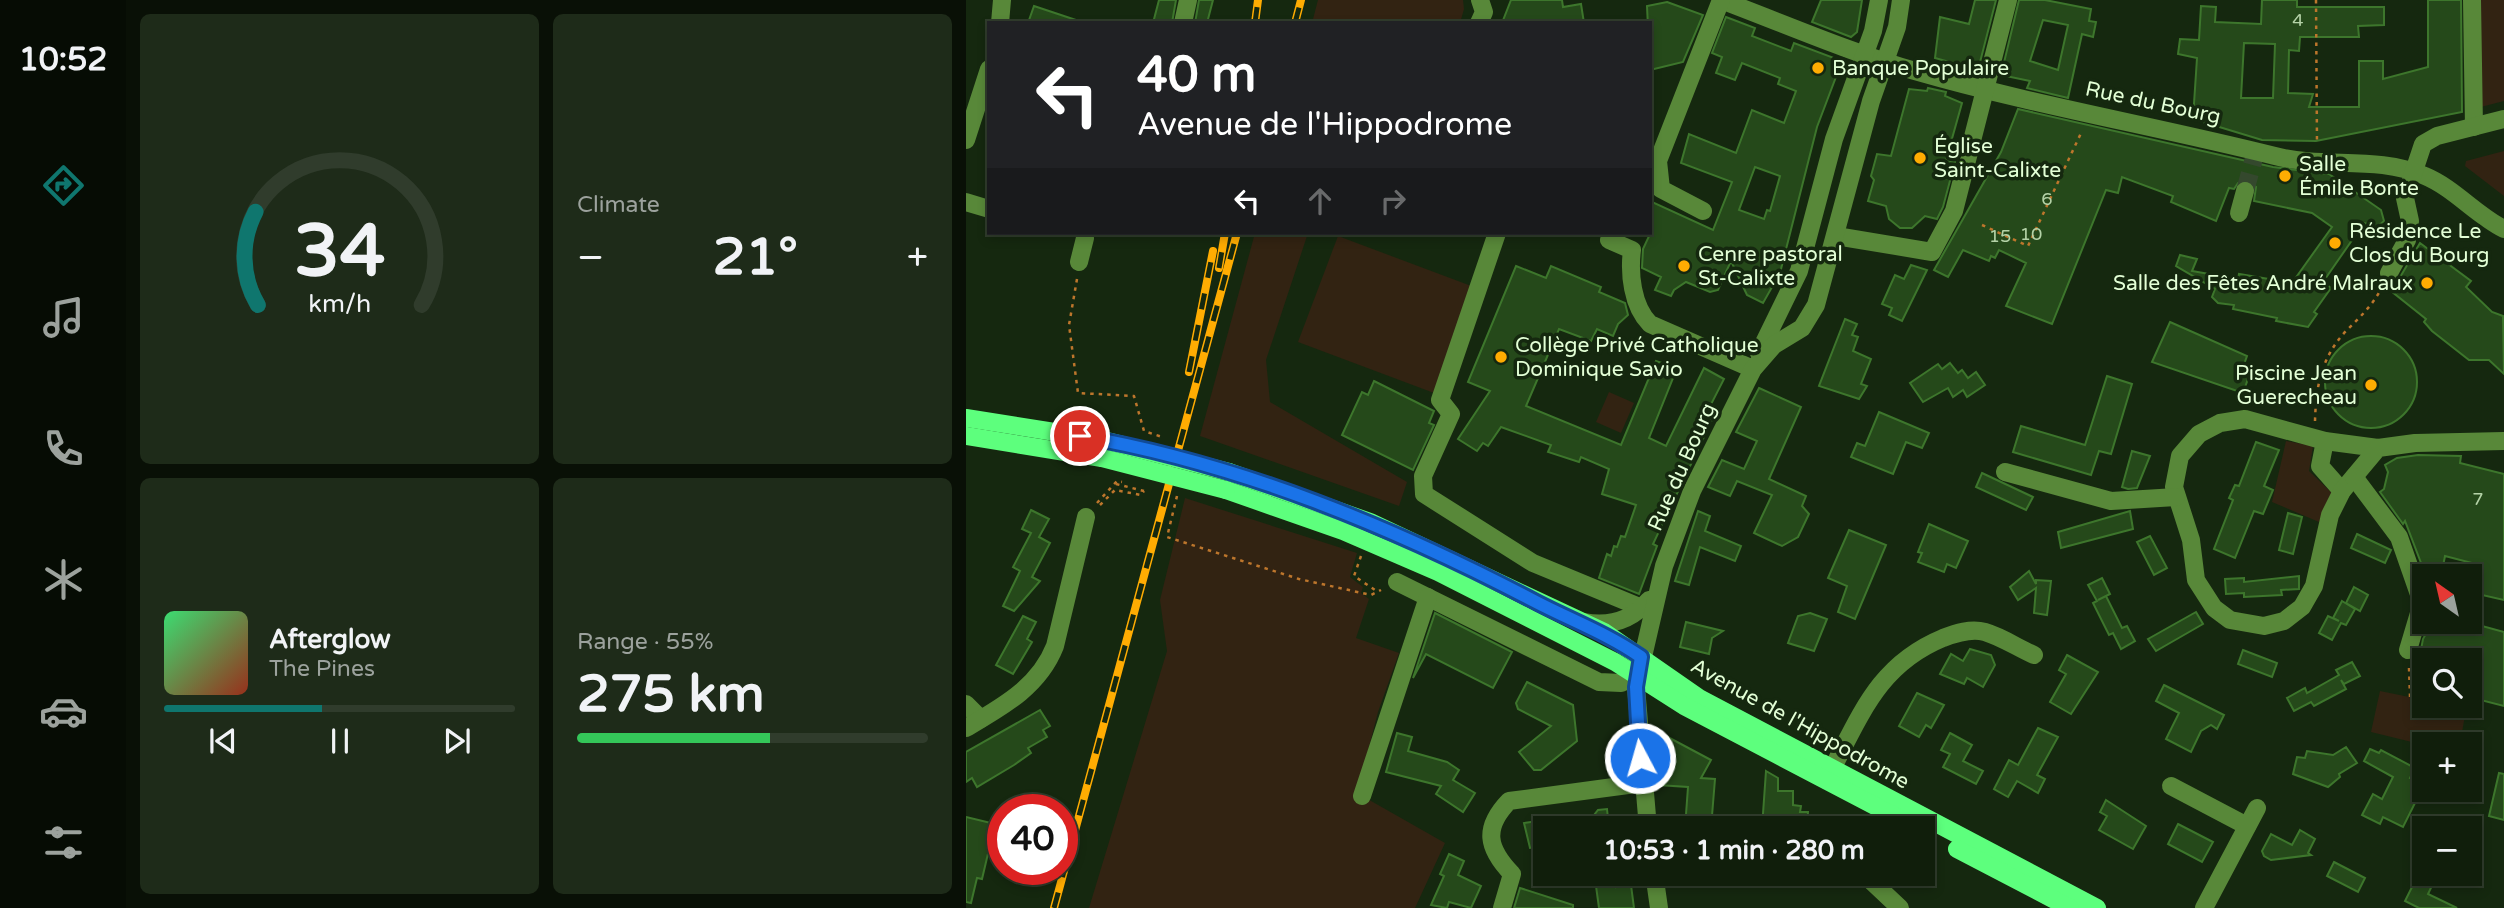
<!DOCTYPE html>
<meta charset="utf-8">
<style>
:root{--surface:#101e0b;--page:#1e2b19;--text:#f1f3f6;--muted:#9ca29d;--line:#303c2c;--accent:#0f766e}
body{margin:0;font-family:"Varela Round",sans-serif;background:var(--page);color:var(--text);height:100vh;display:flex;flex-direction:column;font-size:26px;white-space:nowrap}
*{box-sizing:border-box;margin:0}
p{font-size:23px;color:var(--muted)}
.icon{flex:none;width:38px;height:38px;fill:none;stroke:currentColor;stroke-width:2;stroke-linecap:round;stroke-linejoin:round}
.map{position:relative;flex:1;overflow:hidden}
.drawer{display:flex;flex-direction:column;gap:14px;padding:14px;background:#091006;width:840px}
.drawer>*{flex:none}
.top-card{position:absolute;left:21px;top:21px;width:665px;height:214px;border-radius:0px;box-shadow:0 4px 10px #0003,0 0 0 2px var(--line);background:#202124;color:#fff;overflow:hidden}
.needle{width:46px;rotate:326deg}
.controls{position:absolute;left:1446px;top:564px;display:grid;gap:14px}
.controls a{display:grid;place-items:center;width:70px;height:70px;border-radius:0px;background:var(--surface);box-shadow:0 4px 10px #0003,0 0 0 2px var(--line);font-size:35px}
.speed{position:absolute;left:21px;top:794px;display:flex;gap:14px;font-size:35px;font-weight:700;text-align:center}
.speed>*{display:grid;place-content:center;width:91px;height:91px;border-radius:50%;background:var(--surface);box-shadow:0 4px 10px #0003,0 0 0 2px var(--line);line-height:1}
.speed .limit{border:10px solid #d22;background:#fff;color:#111}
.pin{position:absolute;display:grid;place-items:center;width:60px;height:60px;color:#fff;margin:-30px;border:4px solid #fff;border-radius:50%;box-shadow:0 2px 7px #0007}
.me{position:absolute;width:77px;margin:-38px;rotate:354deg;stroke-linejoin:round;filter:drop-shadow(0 0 5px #0008)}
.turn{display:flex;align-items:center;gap:24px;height:147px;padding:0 35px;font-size:32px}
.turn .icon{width:91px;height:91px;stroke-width:2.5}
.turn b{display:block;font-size:49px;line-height:60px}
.lanes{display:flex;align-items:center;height:66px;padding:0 35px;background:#0003;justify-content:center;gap:35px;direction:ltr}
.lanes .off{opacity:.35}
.big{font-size:52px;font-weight:700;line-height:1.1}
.drawer .tile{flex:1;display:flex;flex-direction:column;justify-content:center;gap:10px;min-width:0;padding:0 24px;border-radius:10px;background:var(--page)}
.drawer .dial{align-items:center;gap:0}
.dial svg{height:182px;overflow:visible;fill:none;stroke:var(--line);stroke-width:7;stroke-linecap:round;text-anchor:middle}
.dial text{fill:var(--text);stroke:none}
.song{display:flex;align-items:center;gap:21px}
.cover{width:84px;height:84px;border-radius:10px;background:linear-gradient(135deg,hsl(140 70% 55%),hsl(10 70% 35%))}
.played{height:7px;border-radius:4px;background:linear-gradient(90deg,var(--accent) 45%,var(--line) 45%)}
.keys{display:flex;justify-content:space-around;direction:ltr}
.heat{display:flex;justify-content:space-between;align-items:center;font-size:38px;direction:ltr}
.charge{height:10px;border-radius:5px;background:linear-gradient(90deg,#34c759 55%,var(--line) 0)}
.drawer .tiles{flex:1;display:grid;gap:14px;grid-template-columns:repeat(2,1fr)}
.trip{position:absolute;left:567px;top:816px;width:402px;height:70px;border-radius:0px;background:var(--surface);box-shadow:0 4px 10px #0003,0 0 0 2px var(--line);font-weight:700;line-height:70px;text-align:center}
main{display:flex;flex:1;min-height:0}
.dock{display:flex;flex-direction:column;width:126px;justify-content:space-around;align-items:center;background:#060c04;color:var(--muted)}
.dock .icon{width:49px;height:49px}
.dock .current{color:var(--accent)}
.dock b{font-size:32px;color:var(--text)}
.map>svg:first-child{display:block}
.green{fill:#322312}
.building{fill:#25491a;stroke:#3d762c;stroke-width:2;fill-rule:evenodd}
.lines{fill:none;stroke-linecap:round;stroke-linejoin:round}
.minor-tunnel{stroke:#34482d;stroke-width:18;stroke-dasharray:18 9;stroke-linecap:butt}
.path{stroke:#bd762c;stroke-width:2.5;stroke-dasharray:3.5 5;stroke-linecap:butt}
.minor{stroke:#588839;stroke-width:18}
.major{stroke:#5dff7d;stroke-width:18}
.rail-casing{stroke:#ffac02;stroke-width:8}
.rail{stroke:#15280f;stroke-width:5;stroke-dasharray:16;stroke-linecap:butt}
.major-bridge{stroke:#5dff7d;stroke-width:18}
.route-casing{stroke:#114b97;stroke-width:18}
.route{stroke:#1a73e8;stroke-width:12}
.poi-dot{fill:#ffac02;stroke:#15280f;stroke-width:2.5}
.labels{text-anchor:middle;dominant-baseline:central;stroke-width:7;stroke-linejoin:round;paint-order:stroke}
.number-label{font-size:18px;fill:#b4d2a7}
.poi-label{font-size:21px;fill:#e3ffd6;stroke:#15280f;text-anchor:start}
.street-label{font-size:21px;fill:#e3ffd6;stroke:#15280f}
</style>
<main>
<nav class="dock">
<b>10:52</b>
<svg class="icon current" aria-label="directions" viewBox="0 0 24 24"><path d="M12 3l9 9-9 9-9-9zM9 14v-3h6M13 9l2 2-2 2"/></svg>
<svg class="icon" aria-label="music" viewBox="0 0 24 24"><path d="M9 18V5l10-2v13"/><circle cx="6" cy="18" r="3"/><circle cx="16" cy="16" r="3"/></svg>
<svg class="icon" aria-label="phone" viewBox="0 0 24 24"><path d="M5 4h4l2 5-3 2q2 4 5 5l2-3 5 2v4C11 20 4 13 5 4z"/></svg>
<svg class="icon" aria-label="climate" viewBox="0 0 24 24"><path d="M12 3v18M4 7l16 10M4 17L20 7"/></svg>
<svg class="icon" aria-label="car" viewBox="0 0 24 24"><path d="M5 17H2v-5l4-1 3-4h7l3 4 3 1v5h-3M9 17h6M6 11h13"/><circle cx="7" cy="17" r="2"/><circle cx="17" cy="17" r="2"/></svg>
<svg class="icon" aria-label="filters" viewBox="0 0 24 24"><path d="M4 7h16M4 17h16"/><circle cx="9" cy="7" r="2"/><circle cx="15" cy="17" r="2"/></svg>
</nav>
<section class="drawer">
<div class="tiles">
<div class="tile dial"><svg viewBox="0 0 100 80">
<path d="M14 69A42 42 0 1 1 86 69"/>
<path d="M14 69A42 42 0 0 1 13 28" stroke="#0f766e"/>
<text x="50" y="56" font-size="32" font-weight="700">34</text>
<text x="50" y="72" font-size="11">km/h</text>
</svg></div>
<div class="tile"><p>Climate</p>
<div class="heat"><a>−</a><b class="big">21°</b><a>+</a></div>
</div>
<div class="tile">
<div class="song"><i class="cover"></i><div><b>Afterglow</b><p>The Pines</p></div></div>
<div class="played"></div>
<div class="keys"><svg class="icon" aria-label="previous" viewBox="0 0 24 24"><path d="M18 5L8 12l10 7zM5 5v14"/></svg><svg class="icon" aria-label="pause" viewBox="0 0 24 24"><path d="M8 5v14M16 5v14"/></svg><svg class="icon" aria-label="next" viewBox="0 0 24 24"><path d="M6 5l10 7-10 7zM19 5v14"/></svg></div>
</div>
<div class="tile"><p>Range · 55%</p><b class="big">275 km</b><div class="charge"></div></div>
</div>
</section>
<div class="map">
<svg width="1538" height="908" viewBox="0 0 1538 908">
<rect width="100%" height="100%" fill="#15280f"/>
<g class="green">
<polygon points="352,0 497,0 498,9 494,23 346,23"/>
<polygon points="1506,0 1538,0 1538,101 1507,109"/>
<polygon points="1538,151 1538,196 1499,166 1500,161"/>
<polygon points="289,233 342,233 300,360 304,402 441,482 433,506 234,436"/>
<polygon points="372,236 508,287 468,393 332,342"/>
<polygon points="643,392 668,403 655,433 630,422"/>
<polygon points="1320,441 1347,446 1343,471 1366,493 1353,522 1306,502"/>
<polygon points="219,498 391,553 384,577 397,587 395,593 403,599 390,638 433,653 412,712 391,793 479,843 449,908 123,908 201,651 194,600"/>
<polygon points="1414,691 1458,700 1458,705 1500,709 1494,744 1458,745 1405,732"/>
</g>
<g class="building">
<polygon points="193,0 210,0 206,23 187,23"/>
<polygon points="233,0 247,0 241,23 229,23"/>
<polygon points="545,0 596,0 597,7 615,4 618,23 536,23"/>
<polygon points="855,0 896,0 891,32 885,37 846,22"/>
<polygon points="1009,0 1030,0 1012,70 969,58 974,17 1003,24"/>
<path d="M1053,0h26l46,9 -2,12 7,1 -3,15 -11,-3 -14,64 -41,-10 3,-7 -29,-6zM1077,20l25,5 -10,45 -28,-9z"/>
<path d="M1296,0h35v7h87v18l-26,1 1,11h-59l-1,14 -10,-1 -1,43 25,1 -4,13h50v-46h24v18l45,-12v-67h33l1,112 -146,29 -54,-1 -69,-21 4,-61 -19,-4 2,-15 19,1 2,-34 15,1 -1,15 46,2zM1278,43l31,1 -2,54h-32z"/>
<polygon points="701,2 737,15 717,62 684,70 681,6"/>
<polygon points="68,6 110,20 110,23 62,23"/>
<path d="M760,17l29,11 -3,8 39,15 3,-8 48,18 -25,66 -37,146 -17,30 -16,-8 -16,-34 -13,29 -8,2 -24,-10 -12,8 -3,6 -16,-6 6,-13 -19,-9 1,-19 7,-15v-33l63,29 19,-48 -51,-19 8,-29 47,19 16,-43 32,13 12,-32 -18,-7 2,-6 -38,-15 -7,17 -19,-7 6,-16 -10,-4zM789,167l25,9 -10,35 -3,-1 -3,9 -25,-9z"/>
<polygon points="962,88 980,92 979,96 996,103 980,160 989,162 977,207 971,219 959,216 946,228 934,228 923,219 920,206 902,201 908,180 905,176 911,154 925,156 943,89 961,91"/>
<polygon points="1052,109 1307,167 1363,174 1415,210 1418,221 1411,227 1398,223 1357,282 1365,288 1348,312 1351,314 1342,327 1310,321 1311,318 1267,309 1268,305 1252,303 1246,297 1249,289 1210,266 1214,255 1231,259 1226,271 1272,279 1273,274 1326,283 1366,227 1346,213 1288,201 1290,187 1281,180 1272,183 1268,189 1263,188 1250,221 1205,202 1207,196 1156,177 1152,193 1140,190 1086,324 1040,306 1060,263 1033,250 1029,258 1025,256 1023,261 997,250 982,277 968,270 1035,152"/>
<polygon points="1454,243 1505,281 1500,287 1526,312 1537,316 1538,374 1523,360 1503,360 1466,331 1458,322 1460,319 1420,287 1433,279"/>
<polygon points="945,265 961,270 936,321 923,315 926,308 916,304 929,275 938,279"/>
<polygon points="550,266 580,278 585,266 635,287 633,292 659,303 662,315 652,324 647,336 631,329 625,341 593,329 560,406 655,445 690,361 711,368 683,438 700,446 738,368 758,379 739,416 746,420 687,544 691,546 673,594 633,578 641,554 645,556 648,546 651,547 655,536 659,537 670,505 636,494 643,469 615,457 613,462 582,452 585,445 535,427 522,446 517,443 511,451 492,439 524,391 502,382"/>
<polygon points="879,319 891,324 886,335 892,337 887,351 905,359 895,384 901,386 893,399 853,386"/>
<polygon points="1204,322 1281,356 1276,370 1284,373 1277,393 1186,362"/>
<circle cx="1405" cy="382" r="46"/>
<polygon points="984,363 992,373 996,370 1002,378 1010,372 1019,385 1001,397 997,390 987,397 982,388 957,402 944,383 972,364 976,369"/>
<polygon points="1141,376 1166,384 1145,454 1133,451 1125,475 1047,452 1055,426 1119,445"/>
<polygon points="408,381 468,411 463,423 468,425 447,470 376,435 396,392 402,395"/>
<polygon points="793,388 835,407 803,479 840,496 836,506 843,514 832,537 816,546 788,533 806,495 771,481 764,496 742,487 756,460 778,469 791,441 770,432"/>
<polygon points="913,412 963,433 956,448 940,442 927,474 885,457 891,443 899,446"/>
<polygon points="1290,442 1313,450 1298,486 1307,490 1297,514 1288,511 1269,558 1248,549 1267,500 1263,498 1269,485 1273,486"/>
<polygon points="1166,451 1184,456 1171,488 1162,489 1156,487"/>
<polygon points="1452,455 1495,456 1494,463 1538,474 1538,600 1503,592 1506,563 1479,556 1475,576 1460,576 1439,521 1437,524 1414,492 1418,489 1422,472 1419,465 1431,458"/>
<polygon points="1016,473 1067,497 1060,510 1010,487"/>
<polygon points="65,510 83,519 73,537 84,543 66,577 74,581 48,611 37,606 54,571 47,567 65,533 56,529"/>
<polygon points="732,511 744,516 739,531 775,546 769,561 734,547 723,585 709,581"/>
<polygon points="1164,511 1167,529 1095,548 1092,532"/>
<polygon points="1322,513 1336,517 1327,554 1313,550"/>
<polygon points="963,524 1002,541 990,568 981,564 978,572 952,562 956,553 952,552"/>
<polygon points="883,530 920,545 889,619 872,612 881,586 862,578"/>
<polygon points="1391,534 1425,550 1419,563 1385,548"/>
<polygon points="1184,536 1201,568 1188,575 1171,542"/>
<polygon points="1063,571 1070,584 1070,580 1085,581 1081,615 1068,613 1070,588 1052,600 1044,587"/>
<polygon points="1333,576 1333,589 1315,590 1316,595 1278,597 1278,593 1260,594 1259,579 1278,578 1278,582"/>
<polygon points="1136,578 1144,594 1132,600 1140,596 1156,628 1161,626 1169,641 1155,649 1147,633 1143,635 1127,603 1131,601 1122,585"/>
<polygon points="1388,587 1402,595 1394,611 1380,603"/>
<polygon points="1376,601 1389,609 1380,625 1375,623 1366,640 1353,633 1362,616 1373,621 1367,618"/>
<polygon points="1230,612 1237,624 1190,651 1182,639"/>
<polygon points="469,613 546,652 527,688 460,654 447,678"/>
<polygon points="844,613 861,619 848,651 822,643 832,616"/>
<polygon points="57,616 70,622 61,639 66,642 47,674 30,665"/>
<polygon points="1467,621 1498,621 1538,632 1538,706 1503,697 1503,660 1453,660 1457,639"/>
<polygon points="720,622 757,631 746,638 743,654 714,647"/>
<polygon points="1004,649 1025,655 1029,665 1017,687 1001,678 998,684 974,674 985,654 997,661"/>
<polygon points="1277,650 1311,663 1306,677 1272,664"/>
<polygon points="1101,655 1132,672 1105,714 1084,702 1100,674 1093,670"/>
<polygon points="1386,662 1394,676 1378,684 1375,680 1380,689 1348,706 1345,702 1328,711 1321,698 1339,688 1341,693 1373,675 1370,670"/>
<polygon points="561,682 607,705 611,741 575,770 568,770 553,752 585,726 552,709 550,703"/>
<polygon points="1198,685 1258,715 1251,729 1245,725 1235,731 1225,752 1200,739 1213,713 1190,701"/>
<polygon points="951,693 978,705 965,728 960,725 953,737 933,726"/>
<polygon points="74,710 84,726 77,730 81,737 62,748 65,753 48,765 11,787 6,778 0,782 0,752"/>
<polygon points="1072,728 1092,737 1071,775 1079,779 1072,793 1051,781 1042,797 1028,789 1043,760 1052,765"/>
<polygon points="431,733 446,737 442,751 481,762 493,770 487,780 509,793 497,812 470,794 475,786 420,772"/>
<polygon points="984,733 1006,745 997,761 1017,771 1010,784 977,767 984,754 975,750"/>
<polygon points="698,735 745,760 735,778 749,779 745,828 719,828 722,787 692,785 687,738"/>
<polygon points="1380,747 1391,763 1373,774 1374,777 1362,787 1327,774 1331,757 1339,758 1341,751 1367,755"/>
<polygon points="1404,749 1413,753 1415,750 1449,768 1444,778 1458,785 1437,827 1417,817 1414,824 1396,815 1407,794 1416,799 1427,777 1398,761"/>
<polygon points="800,771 812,778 812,791 827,791 827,805 835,806 834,812 842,812 841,828 796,828"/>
<polygon points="1533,773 1538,774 1538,820 1523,816"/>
<polygon points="1140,800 1180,826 1167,849 1133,830 1141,816 1134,812"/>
<polygon points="641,809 643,828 618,828 632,810"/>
<polygon points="0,817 29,824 16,879 11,878 5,903 0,902"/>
<polygon points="579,820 579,846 564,848 558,823"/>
<polygon points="1212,824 1247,842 1236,862 1202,844"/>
<polygon points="1334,830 1349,839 1342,853 1345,855 1305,860 1298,856 1296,851 1305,834 1326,845"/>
<polygon points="483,854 498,861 492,875 515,886 505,908 483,902 481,908 465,905 478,876 474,874"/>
<polygon points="1368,862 1399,878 1392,892 1361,876"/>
<polygon points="1453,873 1472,873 1462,894 1491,908 1453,908 1439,901"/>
<polygon points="650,883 650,887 665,885 668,908 633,908 630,886"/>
<polygon points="554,888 607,905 607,908 548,908"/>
</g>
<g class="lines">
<polyline class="minor-tunnel" points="1279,191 1290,151"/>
<g class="path">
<polyline points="1350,0 1351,144"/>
<polyline points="1016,225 1062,246 1116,131"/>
<polyline points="111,279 103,325 112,393 168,396 178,431 196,437"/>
<path d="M1349,421c1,-35 6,-63 31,-90 14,-14 26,-25 35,-42"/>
<polyline points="150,484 178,491"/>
<polyline points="211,496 201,537 333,579 405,595 415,590"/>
<polyline points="131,503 151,481 156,482"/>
<polyline points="134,505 149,490 175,495 178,491"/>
<polyline points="395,556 388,576 412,592"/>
<polyline points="1443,668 1444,697"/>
</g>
<g class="minor">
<path d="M755,0c64,24 128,52 194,71 118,34 240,55 360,85 50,13 101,-1 150,20 29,12 51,39 79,53"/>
<polyline points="1506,0 1508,127"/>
<polyline points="34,23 36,0"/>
<polyline points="217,23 222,0"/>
<polyline points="513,23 518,12 514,0"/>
<polyline points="0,140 23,69"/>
<polyline points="0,202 23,209"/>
<polyline points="737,211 695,189 692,161 755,0"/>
<polyline points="1273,213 1279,191"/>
<polyline points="531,233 474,400 485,414 457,476 458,494 567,563 676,608"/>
<polyline points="870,236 966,252 988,211 1042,0"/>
<path d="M643,240l23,10c-3,23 0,56 18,74l103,45"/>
<polyline points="113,262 119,238"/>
<polyline points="1423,273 1441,240 1444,221 1439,198 1457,144 1471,136 1538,119"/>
<polyline points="793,353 833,271 868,139 907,31 913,0"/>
<polyline points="1359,441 1354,466 1376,491"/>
<polyline points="1412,448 1376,491 1364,515 1348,586 1336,607 1318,621 1298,626 1264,620 1248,608 1230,580 1225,540 1208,487 1214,456 1233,434 1254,423 1279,419 1359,441 1412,448 1449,443 1538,441"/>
<polyline points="1039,472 1145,501 1210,497"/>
<polyline points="1388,477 1433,537 1456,603 1442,650"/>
<polyline points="431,582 633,682 655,683 671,676"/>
<path d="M618,622c26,5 48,-2 65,-22"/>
<polyline points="0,704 15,719"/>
<path d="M0,728c36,-21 73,-41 89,-82l31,-129"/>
<path d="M866,769c30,-57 48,-105 111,-131 13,-5 28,-10 42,-6 17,5 33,16 49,23"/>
<polyline points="1205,786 1281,826"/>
<polyline points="396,796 462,597"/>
<polyline points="682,828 670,687 698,566 726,491 787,369 808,345 836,328 850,305 905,101 931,27 935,0"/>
<polyline points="688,873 693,908"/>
<polyline points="847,873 900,876 934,908"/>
<path d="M536,908l10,-34c-25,-26 -29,-46 -3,-73l134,-18"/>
<polyline points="1238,908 1291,808"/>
</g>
<g class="major">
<polyline points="0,418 133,439"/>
<polyline points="0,436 136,458"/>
<polyline points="263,472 404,522 638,632 733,698 1131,908"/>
<polyline points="260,490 377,531 472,572 649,662 718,706 951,828"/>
<polyline points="991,849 1104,908"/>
</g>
<g class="rail-casing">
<g id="rail">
<polyline points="289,23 292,0"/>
<polyline points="329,23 335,0"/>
<polyline points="253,268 259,233"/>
<polyline points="223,372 247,251"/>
<polyline points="88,908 271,233"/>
</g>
</g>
<use href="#rail" class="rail"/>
<g class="major-bridge">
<polyline points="133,439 263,472"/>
<polyline points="136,458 260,490"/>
</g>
</g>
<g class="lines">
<g class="route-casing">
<path id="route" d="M114,436c161,28 313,91 458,167 35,18 70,31 103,54l-5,30 4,71"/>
</g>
<use href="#route" class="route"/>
</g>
<g class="poi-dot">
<circle cx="852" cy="68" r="7"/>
<circle cx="954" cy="158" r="7"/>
<circle cx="1319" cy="176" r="7"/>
<circle cx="1369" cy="243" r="7"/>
<circle cx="718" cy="266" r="7"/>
<circle cx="1461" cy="283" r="7"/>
<circle cx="535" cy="357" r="7"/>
<circle cx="1405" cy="385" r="7"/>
</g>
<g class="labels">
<g class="number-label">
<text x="1332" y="20">4</text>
<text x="1081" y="199">6</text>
<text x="1065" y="234">10</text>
<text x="1034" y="236">15</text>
<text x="1512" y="499">7</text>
</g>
<g class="poi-label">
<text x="866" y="68">Banque Populaire</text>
<text x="968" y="146">Église<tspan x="968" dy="24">Saint-Calixte</tspan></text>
<text x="1333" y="164">Salle<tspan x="1333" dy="24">Émile Bonte</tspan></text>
<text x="1383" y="231">Résidence Le<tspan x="1383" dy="24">Clos du Bourg</tspan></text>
<text x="732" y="254">Cenre pastoral<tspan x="732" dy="24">St-Calixte</tspan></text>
<text x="1447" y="283" text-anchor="end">Salle des Fêtes André Malraux</text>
<text x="549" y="345">Collège Privé Catholique<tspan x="549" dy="24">Dominique Savio</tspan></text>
<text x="1391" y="373" text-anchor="end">Piscine Jean<tspan x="1391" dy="24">Guerecheau</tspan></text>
</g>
<g class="street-label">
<text transform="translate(1187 103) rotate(12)">Rue du Bourg</text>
<text transform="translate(716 467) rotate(-66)">Rue du Bourg</text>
<text transform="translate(834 724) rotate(29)">Avenue de l'Hippodrome</text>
</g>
</g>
</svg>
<div class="controls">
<a><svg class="needle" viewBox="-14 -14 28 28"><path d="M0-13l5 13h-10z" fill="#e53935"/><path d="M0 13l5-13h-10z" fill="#9ca29d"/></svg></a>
<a><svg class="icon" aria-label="search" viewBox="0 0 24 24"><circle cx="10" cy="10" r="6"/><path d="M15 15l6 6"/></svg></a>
<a>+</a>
<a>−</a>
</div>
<div class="speed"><div class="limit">40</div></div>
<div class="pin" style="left:114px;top:436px;background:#d93025"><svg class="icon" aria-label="arrive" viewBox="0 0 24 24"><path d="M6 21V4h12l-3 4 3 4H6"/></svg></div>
<svg class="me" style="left:674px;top:758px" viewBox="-20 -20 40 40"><circle r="17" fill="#1a73e8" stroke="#fff" stroke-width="3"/><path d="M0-11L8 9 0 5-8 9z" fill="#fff"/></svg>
<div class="trip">10:53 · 1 min · 280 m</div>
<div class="top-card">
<div class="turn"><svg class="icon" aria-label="left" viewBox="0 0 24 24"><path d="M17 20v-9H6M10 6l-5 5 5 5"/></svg><div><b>40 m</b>Avenue de l'Hippodrome</div></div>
<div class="lanes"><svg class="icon" aria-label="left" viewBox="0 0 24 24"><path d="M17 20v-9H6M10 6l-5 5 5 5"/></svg><svg class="icon off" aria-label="ahead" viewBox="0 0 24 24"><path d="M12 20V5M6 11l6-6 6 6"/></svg><svg class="icon off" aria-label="right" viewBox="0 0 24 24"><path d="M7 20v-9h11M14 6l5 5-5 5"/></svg></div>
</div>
</div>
</main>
